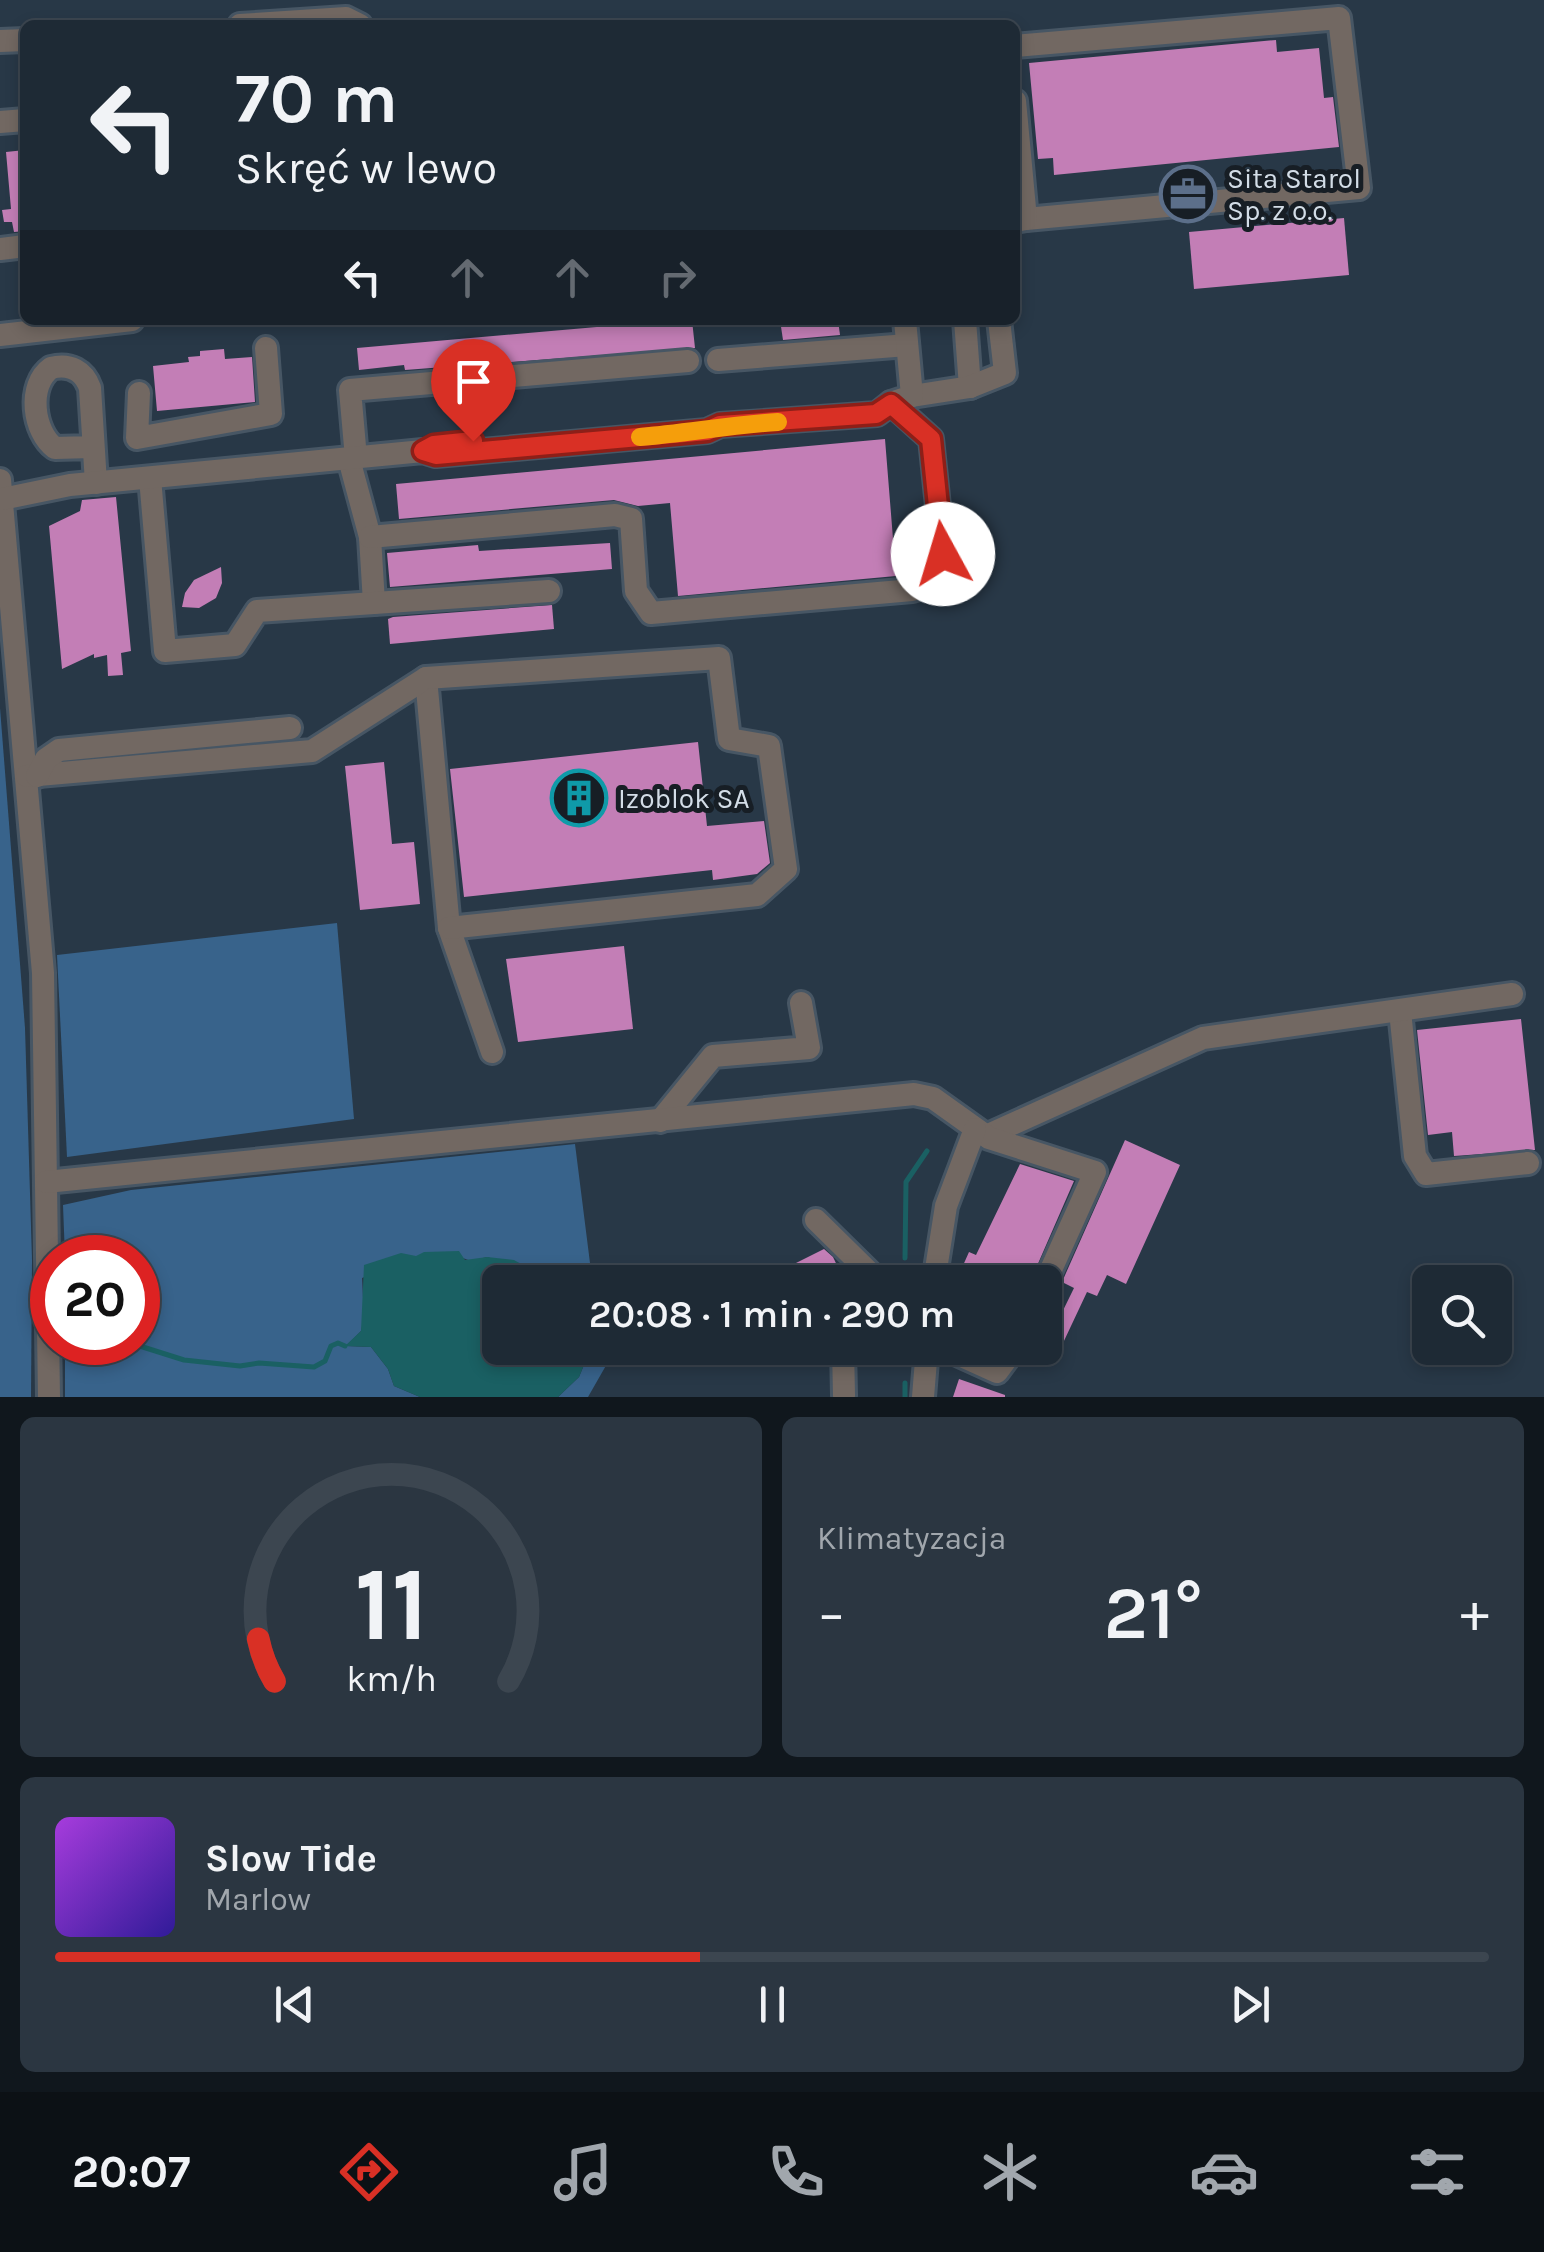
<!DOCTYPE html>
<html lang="pl">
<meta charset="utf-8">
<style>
:root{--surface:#1e2a35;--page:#2b3641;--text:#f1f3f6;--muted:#a1a7ad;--line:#3c4650;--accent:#d93025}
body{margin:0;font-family:Karla,sans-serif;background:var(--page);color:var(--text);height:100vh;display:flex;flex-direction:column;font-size:38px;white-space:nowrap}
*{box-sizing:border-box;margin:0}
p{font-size:32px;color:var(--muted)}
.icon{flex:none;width:55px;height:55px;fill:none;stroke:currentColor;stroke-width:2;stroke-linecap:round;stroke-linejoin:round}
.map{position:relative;height:1397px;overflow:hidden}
.drawer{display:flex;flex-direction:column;gap:20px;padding:20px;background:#10171d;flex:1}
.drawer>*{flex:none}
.banner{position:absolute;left:20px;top:20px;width:1000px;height:305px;border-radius:15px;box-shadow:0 5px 15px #0003,0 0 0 2px var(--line);background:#1e2a35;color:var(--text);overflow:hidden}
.buttons{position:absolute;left:1412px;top:1265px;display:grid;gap:20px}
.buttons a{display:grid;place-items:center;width:100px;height:100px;border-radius:15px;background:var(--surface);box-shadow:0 5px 15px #0003,0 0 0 2px var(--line);font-size:50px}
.speed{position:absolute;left:30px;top:1235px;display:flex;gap:20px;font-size:50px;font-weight:700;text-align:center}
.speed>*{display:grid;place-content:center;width:130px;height:130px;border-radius:50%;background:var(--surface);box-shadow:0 5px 15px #0003,0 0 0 2px var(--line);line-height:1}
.speed .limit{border:15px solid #d22;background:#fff;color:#111}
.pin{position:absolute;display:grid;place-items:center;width:85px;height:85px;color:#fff;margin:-102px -42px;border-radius:50% 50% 50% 0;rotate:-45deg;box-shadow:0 0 10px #0007}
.pin .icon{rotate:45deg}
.me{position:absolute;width:110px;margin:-55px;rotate:354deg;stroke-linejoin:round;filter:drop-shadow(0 0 8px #0008)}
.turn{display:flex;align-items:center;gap:35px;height:210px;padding:0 50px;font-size:45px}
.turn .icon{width:130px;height:130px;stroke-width:2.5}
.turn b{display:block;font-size:70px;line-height:85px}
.lanes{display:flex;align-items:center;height:95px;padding:0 50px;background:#0003;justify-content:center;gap:50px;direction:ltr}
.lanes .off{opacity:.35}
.big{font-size:75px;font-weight:600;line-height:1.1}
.drawer .widget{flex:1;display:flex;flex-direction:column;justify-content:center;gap:15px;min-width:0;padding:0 35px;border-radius:15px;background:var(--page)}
.drawer .dial{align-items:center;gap:0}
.dial svg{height:260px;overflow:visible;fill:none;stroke:var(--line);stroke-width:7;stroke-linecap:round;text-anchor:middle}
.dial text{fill:var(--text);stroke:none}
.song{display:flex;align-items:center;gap:30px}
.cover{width:120px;height:120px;border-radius:15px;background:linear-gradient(135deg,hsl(280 70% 55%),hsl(250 70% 35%))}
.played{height:10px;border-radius:5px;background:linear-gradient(90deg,var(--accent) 45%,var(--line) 45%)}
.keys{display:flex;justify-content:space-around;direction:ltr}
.heat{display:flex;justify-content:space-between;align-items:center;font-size:55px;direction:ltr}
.drawer .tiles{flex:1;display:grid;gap:20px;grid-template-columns:1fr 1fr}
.widget:last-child{grid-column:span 2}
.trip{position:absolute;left:482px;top:1265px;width:580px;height:100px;border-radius:15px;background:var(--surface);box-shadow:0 5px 15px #0003,0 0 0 2px var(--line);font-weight:600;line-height:100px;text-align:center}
.tab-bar{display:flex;height:160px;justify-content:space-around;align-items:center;background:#0c1115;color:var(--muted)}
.tab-bar .icon{width:70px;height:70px}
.tab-bar .on{color:var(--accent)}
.tab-bar b{font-size:45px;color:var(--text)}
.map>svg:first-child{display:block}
.green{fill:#38638b}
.water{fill:#1a6063}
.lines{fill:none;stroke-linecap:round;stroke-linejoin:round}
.stream{stroke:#1a6063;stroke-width:5}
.building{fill:#c37eb6}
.minor-casing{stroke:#475664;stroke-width:28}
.minor{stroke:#726862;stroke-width:22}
.route-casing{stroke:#8d1f18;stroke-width:25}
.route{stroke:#d93025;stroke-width:18}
.slow{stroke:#f59e0b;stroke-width:18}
.labels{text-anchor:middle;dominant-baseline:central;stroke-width:10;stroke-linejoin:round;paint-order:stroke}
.poi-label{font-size:28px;fill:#d3dde7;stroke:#171e25;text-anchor:start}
</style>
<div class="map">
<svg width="1544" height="1397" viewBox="0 0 1544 1397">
<rect width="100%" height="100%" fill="#283847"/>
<g class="green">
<polygon points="0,708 25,1028 32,1260 31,1397 0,1397"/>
<polygon points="337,923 354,1119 67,1157 57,955"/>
<polygon points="575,1144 590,1263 601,1282 572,1282 487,1257 471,1261 460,1257 416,1257 362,1278 364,1317 361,1331 346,1346 371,1347 388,1369 394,1386 420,1397 65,1397 65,1343 138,1342 138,1258 65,1257 63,1205 131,1190"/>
<polygon points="591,1348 616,1348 588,1397 558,1397 579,1377"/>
</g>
<polygon class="water" points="459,1251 465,1260 487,1257 514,1260 543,1276 572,1282 500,1282 500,1348 591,1348 579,1377 558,1397 420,1397 394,1386 388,1369 371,1347 345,1346 361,1331 364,1265 401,1253 416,1256 424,1252"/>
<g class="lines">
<g class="stream">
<polyline points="905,1258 906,1182 927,1151"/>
<polyline points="127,1342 184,1360 240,1366 259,1363 314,1367 325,1361 331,1346 338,1343 345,1346"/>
<polyline points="905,1383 905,1397"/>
</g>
</g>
<g class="building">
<polygon points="1276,40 1277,52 1319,48 1324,98 1333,97 1339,147 1054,175 1053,158 1038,159 1029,63"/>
<polygon points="25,150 25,231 14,232 12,222 4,222 2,210 11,209 6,152"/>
<polygon points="1344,218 1349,275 1194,289 1189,232"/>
<polygon points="677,320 692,320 695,348 405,370 404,365 359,370 357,348"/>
<polygon points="780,320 838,320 840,335 783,340"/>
<polygon points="224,349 225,359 252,357 255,402 157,411 153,366 189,362 188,357 200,356 200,351"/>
<polygon points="885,439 896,576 678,596 670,503 638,506 614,500 399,519 396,484"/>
<polygon points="116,497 131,651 121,653 123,675 108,676 107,655 94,658 94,654 62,669 49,526 80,511 82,500"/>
<polygon points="610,543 612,569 390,587 387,553 478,545 479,551"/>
<polygon points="221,567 222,583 216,598 199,608 182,607 185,593 194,580"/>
<polygon points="552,605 554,629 390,644 388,619 393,617"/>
<polygon points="698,742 707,826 764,821 770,863 757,874 713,880 712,870 464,897 450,769"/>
<polygon points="384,762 392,844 414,842 420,904 360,910 345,766"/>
<polygon points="624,946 633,1029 518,1042 506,959"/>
<polygon points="1521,1019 1535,1150 1454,1156 1452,1132 1428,1135 1417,1030"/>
<polygon points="1125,1140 1180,1165 1126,1284 1107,1275 1097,1296 1087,1292 1063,1343 1050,1337 1074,1288 1062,1282"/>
<polygon points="1020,1164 1074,1181 1030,1282 963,1282 968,1273 961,1270 969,1252 976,1255"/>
<polygon points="824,1249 833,1257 845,1282 758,1282"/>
<polygon points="959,1379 1005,1395 1005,1397 953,1397"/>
</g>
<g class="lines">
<g class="minor-casing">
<g id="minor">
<polyline points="240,25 346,18 360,25"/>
<polyline points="0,41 25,40"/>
<polyline points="1015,46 1339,18 1359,188 1026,219"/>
<polyline points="1015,101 1026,219 1015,221"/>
<polyline points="0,122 25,120"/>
<polyline points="0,249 25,246"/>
<polyline points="965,320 970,387"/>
<polyline points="0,335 132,320"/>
<polyline points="718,360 907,345"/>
<polyline points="139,393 137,438 271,414 266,348"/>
<polyline points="912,396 970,387 1005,373 999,320"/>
<path d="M92,447l-37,1c-22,-16 -28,-63 -4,-80 19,-5 33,3 39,20l6,95"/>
<polyline points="356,458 350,390 688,361"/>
<polyline points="349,459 370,537 374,603"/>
<polyline points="150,478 165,651 235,645 257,611 549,591"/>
<polyline points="0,480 43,973 49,1397"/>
<polyline points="2,499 70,485 423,451 436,455 707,431 720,425 877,414 891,403 912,396 905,320"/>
<polyline points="370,537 615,515 631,519 636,591 651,613 912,590 932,584 943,554 931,439 891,403"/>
<polyline points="426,678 449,928 492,1052"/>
<polyline points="27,776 312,751 426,678 719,658 729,739 769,746 786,869 757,895 449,928"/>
<polyline points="37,776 46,759 59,750 290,728"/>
<polyline points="1400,1011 1415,1156 1426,1174 1528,1163"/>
<polyline points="660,1121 713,1056 809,1048 801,1003"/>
<polyline points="986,1136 1203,1038 1512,994"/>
<polyline points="46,1182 914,1094 933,1098 989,1138 1095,1172 1045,1283"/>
<polyline points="816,1220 875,1278 934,1281"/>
<polyline points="934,1282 946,1206 975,1129"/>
<polyline points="843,1348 844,1395"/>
<polyline points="944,1348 997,1372 1015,1348"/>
<polyline points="923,1397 927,1348"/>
</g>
</g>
<use href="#minor" class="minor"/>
</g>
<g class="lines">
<g class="route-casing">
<polyline id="route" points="473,441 434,445 423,451 436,455 707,431 720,425 876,414 891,404 931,439 943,554"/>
</g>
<use href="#route" class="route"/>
<path class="slow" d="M640,437c47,-4 91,-12 138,-15"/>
</g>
<defs>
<g id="office-ring" transform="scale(2.875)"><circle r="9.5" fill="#171e25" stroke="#5c6f8a" stroke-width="1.5"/><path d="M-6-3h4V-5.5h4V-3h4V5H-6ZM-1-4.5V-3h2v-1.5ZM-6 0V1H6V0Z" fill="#5c6f8a"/></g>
<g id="building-ring" transform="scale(2.875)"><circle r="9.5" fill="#171e25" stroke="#0f9aa8" stroke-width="1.5"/><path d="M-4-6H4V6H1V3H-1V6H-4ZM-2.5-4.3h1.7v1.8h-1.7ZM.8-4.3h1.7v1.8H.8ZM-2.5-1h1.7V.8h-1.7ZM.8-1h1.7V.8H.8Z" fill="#0f9aa8"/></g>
</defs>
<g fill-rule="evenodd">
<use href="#office-ring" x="1188" y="194"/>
<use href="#building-ring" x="579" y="798"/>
</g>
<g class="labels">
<g class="poi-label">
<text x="1227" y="178">Sita Starol<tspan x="1227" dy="32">Sp. z o.o.</tspan></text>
<text x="618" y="798">Izoblok SA</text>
</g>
</g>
</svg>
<div class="buttons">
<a><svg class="icon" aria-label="search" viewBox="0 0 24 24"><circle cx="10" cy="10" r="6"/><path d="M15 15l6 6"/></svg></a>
</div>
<div class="speed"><div class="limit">20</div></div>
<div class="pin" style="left:473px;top:441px;background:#d93025"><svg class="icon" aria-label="arrive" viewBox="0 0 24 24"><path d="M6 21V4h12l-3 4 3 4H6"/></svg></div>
<svg class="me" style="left:943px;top:554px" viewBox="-20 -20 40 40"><circle r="19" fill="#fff"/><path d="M0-13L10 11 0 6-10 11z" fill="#d93025"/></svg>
<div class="trip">20:08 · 1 min · 290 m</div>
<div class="banner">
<div class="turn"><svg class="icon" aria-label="left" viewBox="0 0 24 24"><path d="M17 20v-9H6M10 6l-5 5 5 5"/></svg><div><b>70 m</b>Skręć w lewo</div></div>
<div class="lanes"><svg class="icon" aria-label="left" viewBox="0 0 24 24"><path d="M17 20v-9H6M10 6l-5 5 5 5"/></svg><svg class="icon off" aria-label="ahead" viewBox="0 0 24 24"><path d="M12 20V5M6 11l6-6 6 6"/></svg><svg class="icon off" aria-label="ahead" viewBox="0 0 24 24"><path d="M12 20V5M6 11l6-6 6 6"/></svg><svg class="icon off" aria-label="right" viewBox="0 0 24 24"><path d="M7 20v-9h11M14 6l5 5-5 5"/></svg></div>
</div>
</div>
<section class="drawer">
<div class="tiles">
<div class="widget dial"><svg viewBox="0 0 100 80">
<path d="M14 69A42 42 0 1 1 86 69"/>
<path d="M14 69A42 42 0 0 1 9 56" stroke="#d93025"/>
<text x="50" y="56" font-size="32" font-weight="700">11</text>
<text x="50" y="72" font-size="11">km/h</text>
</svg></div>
<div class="widget"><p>Klimatyzacja</p>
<div class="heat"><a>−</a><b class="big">21°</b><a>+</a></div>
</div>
<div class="widget">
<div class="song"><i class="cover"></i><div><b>Slow Tide</b><p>Marlow</p></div></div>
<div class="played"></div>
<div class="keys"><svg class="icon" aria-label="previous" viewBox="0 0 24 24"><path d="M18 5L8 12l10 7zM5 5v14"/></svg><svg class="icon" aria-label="pause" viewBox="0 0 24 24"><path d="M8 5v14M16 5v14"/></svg><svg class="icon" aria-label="next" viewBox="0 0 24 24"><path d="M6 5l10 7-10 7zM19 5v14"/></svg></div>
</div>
</div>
</section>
<nav class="tab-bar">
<b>20:07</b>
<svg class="icon on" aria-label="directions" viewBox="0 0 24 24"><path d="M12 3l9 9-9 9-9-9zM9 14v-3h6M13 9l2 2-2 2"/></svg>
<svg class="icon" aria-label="music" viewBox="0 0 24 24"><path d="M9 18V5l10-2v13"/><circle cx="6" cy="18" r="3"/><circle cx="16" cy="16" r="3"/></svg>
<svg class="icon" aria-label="phone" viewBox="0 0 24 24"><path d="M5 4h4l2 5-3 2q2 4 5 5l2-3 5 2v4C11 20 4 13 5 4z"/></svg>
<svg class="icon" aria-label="climate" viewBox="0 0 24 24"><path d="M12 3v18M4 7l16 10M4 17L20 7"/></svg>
<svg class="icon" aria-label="car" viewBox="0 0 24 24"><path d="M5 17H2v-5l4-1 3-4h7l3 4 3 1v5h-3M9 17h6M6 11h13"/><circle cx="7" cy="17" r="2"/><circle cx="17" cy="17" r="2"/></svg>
<svg class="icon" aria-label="filters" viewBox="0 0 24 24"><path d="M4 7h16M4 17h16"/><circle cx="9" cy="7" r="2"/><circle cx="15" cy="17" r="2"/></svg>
</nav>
